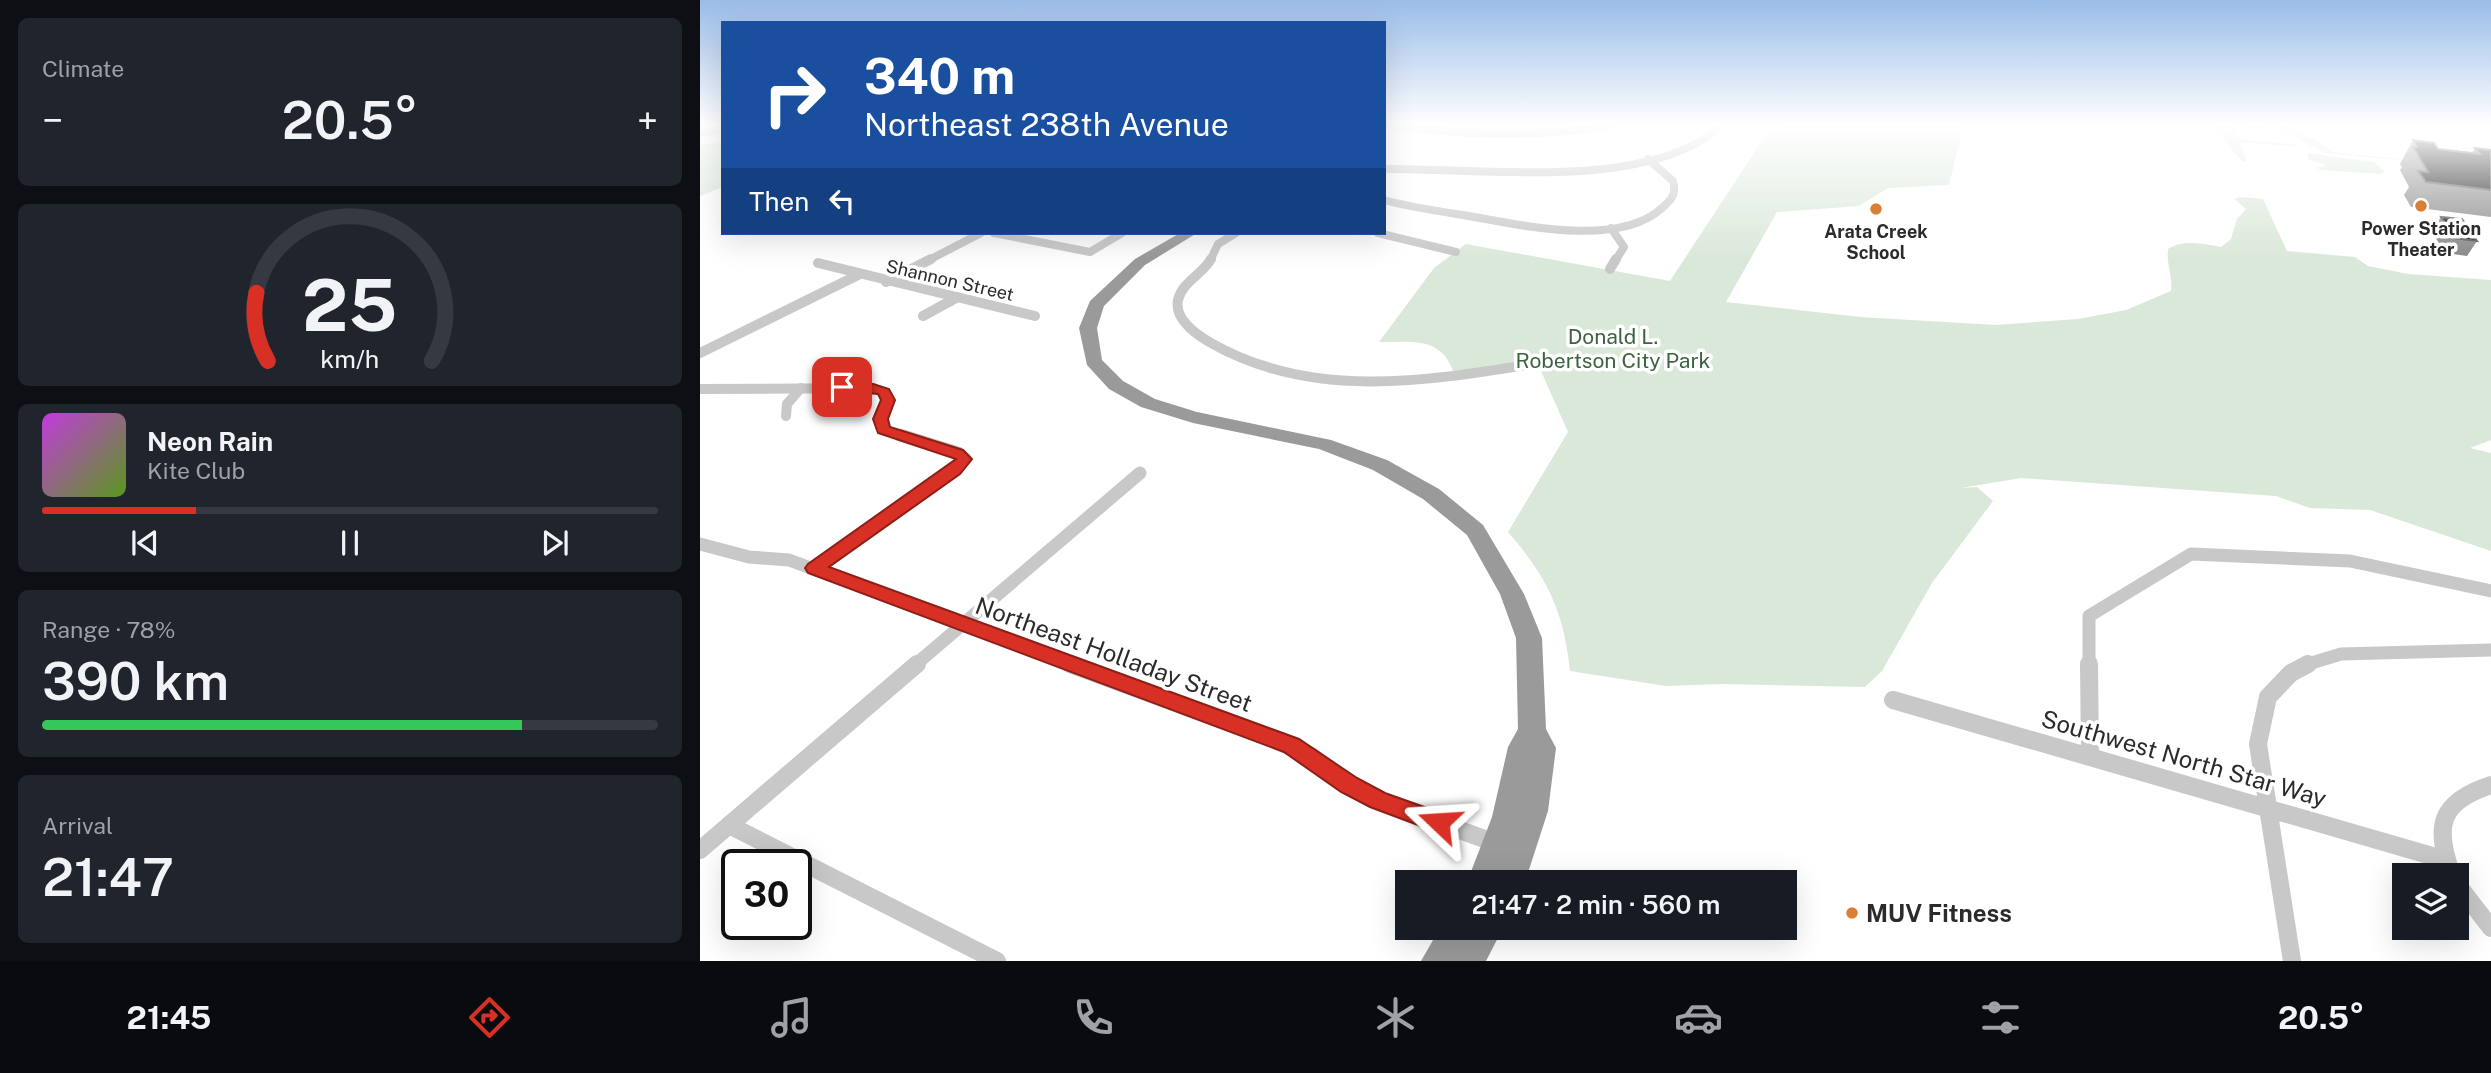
<!DOCTYPE html>
<meta charset="utf-8">
<style>
:root{--surface:#171b24;--page:#20242c;--text:#f1f3f6;--muted:#9ea1a6;--line:#363941;--accent:#d93025}
body{margin:0;font-family:"Public Sans",sans-serif;background:var(--page);color:var(--text);height:100vh;display:flex;flex-direction:column;font-size:26px;white-space:nowrap}
*{box-sizing:border-box;margin:0}
p{font-size:23px;color:var(--muted)}
.icon{flex:none;width:38px;height:38px;fill:none;stroke:currentColor;stroke-width:2;stroke-linecap:round;stroke-linejoin:round}
.map{position:relative;flex:1;overflow:hidden}
.side{display:flex;flex-direction:column;gap:18px;padding:18px;background:#0d0f14;width:700px}
.side>*{flex:none}
.top-card{position:absolute;left:21px;top:21px;width:665px;height:214px;border-radius:0px;box-shadow:0 7px 28px #0002;background:#1a4fa0;color:#fff;overflow:hidden}
.controls{position:absolute;left:1692px;top:863px;display:grid;gap:14px}
.controls a{display:grid;place-items:center;width:77px;height:77px;border-radius:0px;background:var(--surface);box-shadow:0 7px 28px #0002;font-size:35px}
.speed{position:absolute;left:21px;top:849px;display:flex;gap:14px;font-size:35px;font-weight:700;text-align:center}
.speed>*{display:grid;place-content:center;width:91px;height:91px;border-radius:50%;background:var(--surface);box-shadow:0 7px 28px #0002;line-height:1}
.speed .limit{border:4px solid #111;border-radius:10px;background:#fff;color:#111}
.pin{position:absolute;display:grid;place-items:center;width:60px;height:60px;color:#fff;margin:-30px;border-radius:14px;box-shadow:0 4px 10px #0006}
.me{position:absolute;width:77px;margin:-38px;rotate:290deg;stroke-linejoin:round;filter:drop-shadow(0 0 5px #0008)}
.turn{display:flex;align-items:center;gap:24px;height:147px;padding:0 28px;font-size:32px}
.turn .icon{width:91px;height:91px;stroke-width:2.5}
.turn b{display:block;font-size:49px;line-height:60px}
.then{display:flex;align-items:center;height:66px;padding:0 28px;background:#0003;gap:14px;font-size:26px}
.big{font-size:52px;font-weight:600;line-height:1.1}
.side .tile{flex:1;display:flex;flex-direction:column;justify-content:center;gap:10px;min-width:0;padding:0 24px;border-radius:10px;background:var(--page)}
.side .dial{align-items:center;gap:0}
.dial svg{height:182px;overflow:visible;fill:none;stroke:var(--line);stroke-width:7;stroke-linecap:round;text-anchor:middle}
.dial text{fill:var(--text);stroke:none}
.song{display:flex;align-items:center;gap:21px}
.cover{width:84px;height:84px;border-radius:10px;background:linear-gradient(135deg,hsl(290 70% 55%),hsl(90 70% 35%))}
.played{height:7px;border-radius:4px;background:linear-gradient(90deg,var(--accent) 25%,var(--line) 25%)}
.keys{display:flex;justify-content:space-around;direction:ltr}
.heat{display:flex;justify-content:space-between;align-items:center;font-size:38px;direction:ltr}
.charge{height:10px;border-radius:5px;background:linear-gradient(90deg,#34c759 78%,var(--line) 0)}
.trip{position:absolute;left:695px;top:870px;width:402px;height:70px;border-radius:0px;background:var(--surface);box-shadow:0 7px 28px #0002;font-weight:600;line-height:70px;text-align:center}
.dock{display:flex;height:112px;justify-content:space-around;align-items:center;background:#090b0e;color:var(--muted)}
.dock .icon{width:49px;height:49px}
.dock .selected{color:var(--accent)}
.dock b{font-size:32px;color:var(--text)}
main{display:flex;flex:1;min-height:0}
.map>svg:first-child{display:block}
.green{fill:#dae8d9}
.lines{fill:none;stroke-linecap:round;stroke-linejoin:round}
.minor-far3{stroke:#c8c8c8;stroke-width:8}
.minor-far2{stroke:#c8c8c8;stroke-width:10}
.minor-far1{stroke:#c8c8c8;stroke-width:13}
.minor{stroke:#c8c8c8;stroke-width:18}
.trunk{fill:#9a9a9a;fill-rule:evenodd}
.wall{fill:#888}
.building{fill:#121212;stroke:#595959;stroke-width:2}
.route{fill:#d93025;stroke:#8d1f18;stroke-width:2}
.poi-dot{fill:#d97f37;stroke:#fff;stroke-width:2.5}
.labels{text-anchor:middle;dominant-baseline:central;stroke-width:7;stroke-linejoin:round;paint-order:stroke}
.far-poi-label{font-size:18px;font-weight:bold;fill:#2b2b2b;stroke:#fff}
.far-street-label{font-size:18px;fill:#2b2b2b;stroke:#fff}
.park-label{font-size:21px;fill:#3c633e;stroke:#fff}
.near-street-label{font-size:24px;fill:#2b2b2b;stroke:#fff}
.near-poi-label{font-size:24px;font-weight:bold;fill:#2b2b2b;stroke:#fff;text-anchor:start}
</style>
<main>
<section class="side">
<div class="tile"><p>Climate</p>
<div class="heat"><a>−</a><b class="big">20.5°</b><a>+</a></div>
</div>
<div class="tile dial"><svg viewBox="0 0 100 80">
<path d="M14 69A42 42 0 1 1 86 69"/>
<path d="M14 69A42 42 0 0 1 9 39" stroke="#d93025"/>
<text x="50" y="56" font-size="32" font-weight="700">25</text>
<text x="50" y="72" font-size="11">km/h</text>
</svg></div>
<div class="tile">
<div class="song"><i class="cover"></i><div><b>Neon Rain</b><p>Kite Club</p></div></div>
<div class="played"></div>
<div class="keys"><svg class="icon" aria-label="previous" viewBox="0 0 24 24"><path d="M18 5L8 12l10 7zM5 5v14"/></svg><svg class="icon" aria-label="pause" viewBox="0 0 24 24"><path d="M8 5v14M16 5v14"/></svg><svg class="icon" aria-label="next" viewBox="0 0 24 24"><path d="M6 5l10 7-10 7zM19 5v14"/></svg></div>
</div>
<div class="tile"><p>Range · 78%</p><b class="big">390 km</b><div class="charge"></div></div>
<div class="tile"><p>Arrival</p><b class="big">21:47</b></div>
</section>
<div class="map">
<svg width="1791" height="961" viewBox="0 0 1791 961">
<rect width="100%" height="100%" fill="#fff"/>
<g class="green">
<path d="M1073,124h191l-15,61 -61,3 -29,18 -82,6 -51,90 134,15 136,8 82,-6 48,-9 45,-19c2,-15 -5,-27 -3,-42 16,-10 35,-5 53,-2l10,-8 6,-20 9,-10 -12,-10 7,-2 22,2 24,52 68,6 13,9 40,8 83,6v160l-21,8 21,5v98l-121,-41 -60,-2 -34,-12 -255,-18 -60,10 16,-1 16,14 -61,82 -50,88 -17,16 -143,-3 -56,2 -96,-15c-6,-60 -23,-94 -62,-139l60,-100 -31,-70 -83,12c-11,-38 -42,-32 -75,-32l55,-74 32,-24 204,37z"/>
<polygon points="1519,124 1563,124 1577,131 1539,127 1537,129 1541,132 1535,136 1548,140 1594,144 1599,147 1540,142 1547,162 1542,161 1515,130 1514,126"/>
<polygon points="1569,124 1580,124 1615,139 1632,152 1736,163 1625,153"/>
<polygon points="23,141 23,187 0,196 0,145"/>
<polygon points="1608,153 1674,162 1685,172 1680,174 1621,170 1615,167 1625,167 1624,164 1608,160"/>
</g>
<g class="lines">
<g class="minor-far3">
<path d="M684,124c78,11 153,15 231,0"/>
<polyline points="0,133 23,129"/>
<path d="M684,169c90,-1 228,18 309,-24 11,-5 21,-14 31,-21"/>
<path d="M684,200c26,7 53,11 79,15 54,9 154,34 199,-7 9,-8 15,-14 11,-27l-25,-22"/>
<polyline points="911,228 924,247 915,261"/>
<polyline points="294,233 390,252 422,233"/>
<polyline points="678,233 756,252"/>
<polyline points="227,261 281,233"/>
<polyline points="510,261 518,244 536,233"/>
</g>
<g class="minor-far2">
<path d="M511,259c-8,15 -29,23 -33,41 -4,20 19,35 33,43 102,58 217,38 327,20"/>
<polyline points="118,263 335,316"/>
<polyline points="910,269 916,259"/>
<polyline points="186,282 231,259"/>
<polyline points="223,316 256,298"/>
<polyline points="0,353 158,275"/>
<polyline points="0,389 173,388 184,392 188,400 180,419 183,430 206,437"/>
<polyline points="86,416 87,404 101,388"/>
</g>
<g class="minor-far1">
<polyline points="0,544 49,557 89,560 375,665"/>
<polyline points="114,568 255,470 265,459 258,453 200,435"/>
<polyline points="215,665 440,473"/>
<polyline points="1389,665 1389,616 1491,554 1650,561 1791,591"/>
<polyline points="1605,665 1641,654 1791,650"/>
</g>
<g class="minor">
<polyline points="370,664 571,738 611,756 649,785 678,800 798,844"/>
<polyline points="1389,664 1390,756"/>
<polyline points="1193,700 1746,860"/>
<polyline points="29,825 297,961"/>
<polyline points="0,850 217,664"/>
<path d="M1752,875c-18,-49 -13,-73 39,-90"/>
<polyline points="1757,884 1791,928"/>
<polyline points="1592,961 1558,744 1568,697 1591,673 1608,664"/>
</g>
<g class="trunk">
<polygon points="480,233 497,233 445,265 404,306 397,328 402,360 423,381 455,399 497,412 631,440 687,460 739,489 783,525 824,594 842,638 846,729 856,748 848,811 825,882 767,882 792,817 808,747 818,729 816,638 800,594 767,535 723,499 673,470 619,449 493,423 441,407 409,389 387,365 379,328 390,301 435,259"/>
<polygon points="740,928 803,928 786,961 721,961"/>
</g>
</g>
<g class="wall">
<polygon points="1713,140 1738,149 1772,153 1775,148 1791,150 1791,217 1711,207 1704,195 1709,187 1700,170 1702,167 1700,164"/>
<polygon points="1741,217 1777,241 1767,256 1745,253 1732,232"/>
</g>
<g class="building">
<polygon points="1713,140 1734,143 1738,149 1780,154 1775,148 1791,150 1791,190 1726,182 1718,171 1728,172 1713,147 1717,147"/>
<polygon points="1741,217 1762,219 1777,241 1754,238"/>
</g>
<linearGradient id="sky" x2="0" y2="1"><stop stop-color="#9abce8"/><stop offset="0.48" stop-color="#fff"/><stop offset="1" stop-color="#fff" stop-opacity="0"/></linearGradient>
<rect width="1791" height="259" fill="url(#sky)"/>
<polygon class="route" points="142,383 173,384 189,389 195,400 188,419 190,427 263,450 272,459 260,474 129,567 599,739 657,778 685,793 747,815 750,822 747,830 739,833 670,807 641,792 584,752 108,573 105,568 108,564 256,459 178,433 173,419 181,400 178,394 137,390 135,387"/>
<g class="poi-dot">
<circle cx="1721" cy="206" r="7"/>
<circle cx="1176" cy="209" r="7"/>
<circle cx="1152" cy="913" r="7"/>
</g>
<g class="labels">
<g class="far-poi-label">
<text x="1721" y="228">Power Station<tspan x="1721" dy="21">Theater</tspan></text>
<text x="1176" y="231">Arata Creek<tspan x="1176" dy="21">School</tspan></text>
</g>
<g class="far-street-label">
<text transform="translate(250 280) rotate(13)">Shannon Street</text>
</g>
<g class="park-label">
<text x="913" y="336">Donald L.<tspan x="913" dy="24">Robertson City Park</tspan></text>
</g>
<g class="near-street-label">
<text transform="translate(414 654) rotate(20)">Northeast Holladay Street</text>
<text transform="translate(1484 758) rotate(16)">Southwest North Star Way</text>
</g>
<g class="near-poi-label">
<text x="1166" y="913">MUV Fitness</text>
</g>
</g>
</svg>
<div class="controls">
<a><svg class="icon" aria-label="layers" viewBox="0 0 24 24"><path d="M12 4l9 5-9 5-9-5zM3 14l9 5 9-5"/></svg></a>
</div>
<div class="speed"><div class="limit">30</div></div>
<div class="pin" style="left:142px;top:387px;background:#d93025"><svg class="icon" aria-label="arrive" viewBox="0 0 24 24"><path d="M6 21V4h12l-3 4 3 4H6"/></svg></div>
<svg class="me" style="left:739px;top:822px" viewBox="-20 -20 40 40"><path d="M0-17L14 15 0 8-14 15z" fill="#d93025" stroke="#fff" stroke-width="4"/></svg>
<div class="trip">21:47 · 2 min · 560 m</div>
<div class="top-card">
<div class="turn"><svg class="icon" aria-label="right" viewBox="0 0 24 24"><path d="M7 20v-9h11M14 6l5 5-5 5"/></svg><div><b>340 m</b>Northeast 238th Avenue</div></div>
<div class="then">Then<svg class="icon" aria-label="left" viewBox="0 0 24 24"><path d="M17 20v-9H6M10 6l-5 5 5 5"/></svg></div>
</div>
</div>
</main>
<nav class="dock">
<b>21:45</b>
<svg class="icon selected" aria-label="directions" viewBox="0 0 24 24"><path d="M12 3l9 9-9 9-9-9zM9 14v-3h6M13 9l2 2-2 2"/></svg>
<svg class="icon" aria-label="music" viewBox="0 0 24 24"><path d="M9 18V5l10-2v13"/><circle cx="6" cy="18" r="3"/><circle cx="16" cy="16" r="3"/></svg>
<svg class="icon" aria-label="phone" viewBox="0 0 24 24"><path d="M5 4h4l2 5-3 2q2 4 5 5l2-3 5 2v4C11 20 4 13 5 4z"/></svg>
<svg class="icon" aria-label="climate" viewBox="0 0 24 24"><path d="M12 3v18M4 7l16 10M4 17L20 7"/></svg>
<svg class="icon" aria-label="car" viewBox="0 0 24 24"><path d="M5 17H2v-5l4-1 3-4h7l3 4 3 1v5h-3M9 17h6M6 11h13"/><circle cx="7" cy="17" r="2"/><circle cx="17" cy="17" r="2"/></svg>
<svg class="icon" aria-label="filters" viewBox="0 0 24 24"><path d="M4 7h16M4 17h16"/><circle cx="9" cy="7" r="2"/><circle cx="15" cy="17" r="2"/></svg>
<b>20.5°</b>
</nav>
